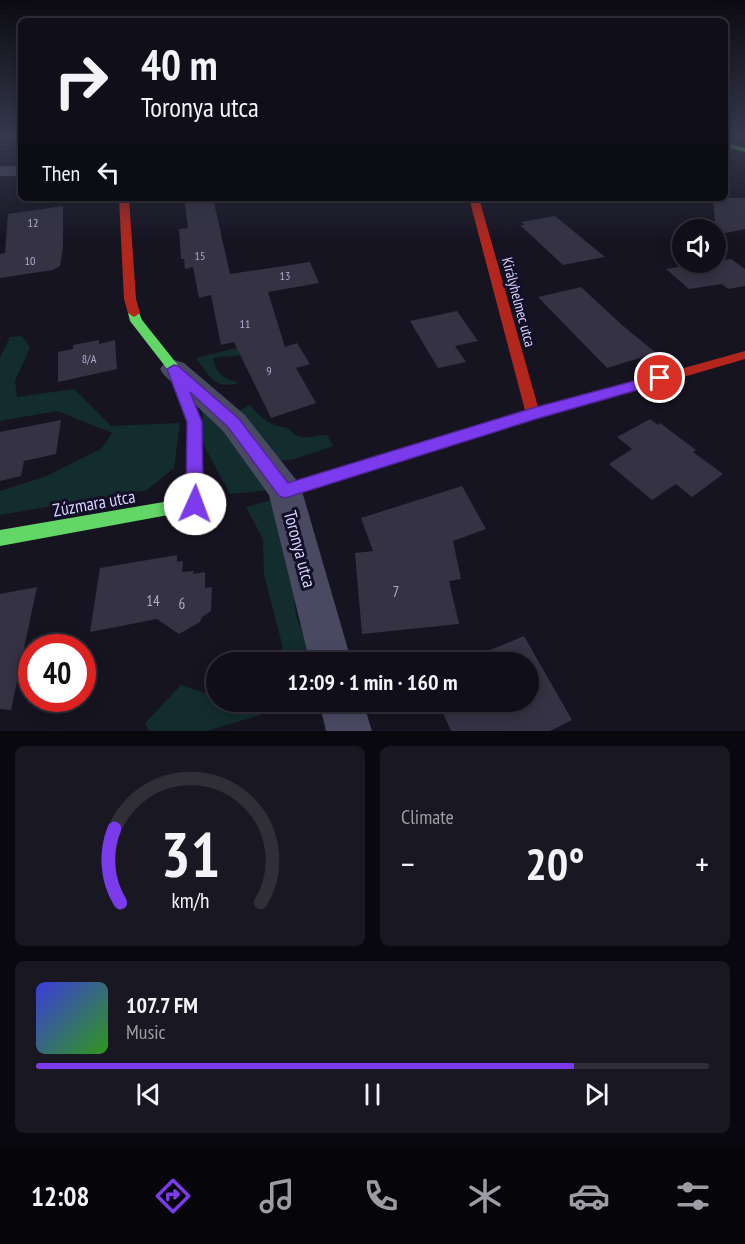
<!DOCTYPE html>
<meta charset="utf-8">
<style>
:root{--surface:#100f19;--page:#191822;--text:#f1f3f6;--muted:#9c9ca2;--line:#302f38;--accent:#7c3aed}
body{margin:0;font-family:"PT Sans Narrow",sans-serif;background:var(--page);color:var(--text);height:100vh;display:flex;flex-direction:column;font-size:22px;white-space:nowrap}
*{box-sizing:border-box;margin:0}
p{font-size:20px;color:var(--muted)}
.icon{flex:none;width:33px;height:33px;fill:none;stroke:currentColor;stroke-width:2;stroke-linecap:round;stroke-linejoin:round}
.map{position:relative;height:731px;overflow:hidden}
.panel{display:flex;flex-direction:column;gap:15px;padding:15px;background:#09080e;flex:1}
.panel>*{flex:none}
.top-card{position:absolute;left:18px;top:18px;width:710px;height:183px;border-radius:9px;box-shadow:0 3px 15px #0003,0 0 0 2px var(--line);background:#100f19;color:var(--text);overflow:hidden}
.tools{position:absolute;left:672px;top:219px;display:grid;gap:12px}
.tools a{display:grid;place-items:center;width:54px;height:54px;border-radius:50%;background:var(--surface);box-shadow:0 3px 15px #0003,0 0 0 2px var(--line);font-size:30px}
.speed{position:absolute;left:18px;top:634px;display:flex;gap:12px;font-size:30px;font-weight:700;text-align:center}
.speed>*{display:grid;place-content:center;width:78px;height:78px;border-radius:50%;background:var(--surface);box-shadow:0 3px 15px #0003,0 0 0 2px var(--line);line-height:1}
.speed .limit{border:9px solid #d22;background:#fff;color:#111}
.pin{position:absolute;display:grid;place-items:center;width:51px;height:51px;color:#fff;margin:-26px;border:3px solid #fff;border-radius:50%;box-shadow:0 2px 6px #0007}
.me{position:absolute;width:66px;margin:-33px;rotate:2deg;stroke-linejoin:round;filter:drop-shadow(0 0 4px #0008)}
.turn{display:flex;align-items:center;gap:21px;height:126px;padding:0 24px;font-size:27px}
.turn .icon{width:78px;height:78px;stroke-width:2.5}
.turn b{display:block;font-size:42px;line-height:51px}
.then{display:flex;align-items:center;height:57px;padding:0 24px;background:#0003;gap:12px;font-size:22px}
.big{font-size:45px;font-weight:700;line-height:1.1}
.panel .tile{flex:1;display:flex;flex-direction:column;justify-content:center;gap:9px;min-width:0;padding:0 21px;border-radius:9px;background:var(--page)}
.panel .dial{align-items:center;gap:0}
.dial svg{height:156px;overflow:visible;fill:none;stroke:var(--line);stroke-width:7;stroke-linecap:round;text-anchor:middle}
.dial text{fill:var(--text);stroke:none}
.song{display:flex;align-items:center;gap:18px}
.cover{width:72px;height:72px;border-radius:9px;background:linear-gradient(135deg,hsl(240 70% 55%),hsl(110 70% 35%))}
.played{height:6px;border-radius:3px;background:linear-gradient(90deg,var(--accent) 80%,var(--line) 80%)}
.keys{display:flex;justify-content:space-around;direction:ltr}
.heat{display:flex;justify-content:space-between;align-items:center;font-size:33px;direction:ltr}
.panel .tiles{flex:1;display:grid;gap:15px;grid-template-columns:1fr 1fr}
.tile:last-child{grid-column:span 2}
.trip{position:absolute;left:206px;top:652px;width:333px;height:60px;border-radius:30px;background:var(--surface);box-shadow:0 3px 15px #0003,0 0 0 2px var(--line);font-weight:700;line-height:60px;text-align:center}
.tabs{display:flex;height:96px;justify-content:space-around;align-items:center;background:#06060a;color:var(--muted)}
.tabs .icon{width:42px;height:42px}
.tabs .on{color:var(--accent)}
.tabs b{font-size:27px;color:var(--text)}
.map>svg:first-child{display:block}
.green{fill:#132c2d}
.building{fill:#343243}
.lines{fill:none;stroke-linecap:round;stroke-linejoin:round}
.street{fill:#4a4962;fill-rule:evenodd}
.fast{fill:#63d668;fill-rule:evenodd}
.jam{fill:#b3261e;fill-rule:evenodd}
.route{fill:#7c3aed;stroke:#51269a;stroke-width:1.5}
.labels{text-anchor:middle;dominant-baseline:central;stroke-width:6;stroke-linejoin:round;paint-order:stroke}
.number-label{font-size:12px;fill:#b0acd0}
.street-label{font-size:15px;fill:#d9d4ff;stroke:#130f26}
.near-number-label{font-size:15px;fill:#b0acd0}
.near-street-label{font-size:18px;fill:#d9d4ff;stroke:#130f26}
</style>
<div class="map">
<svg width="745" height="731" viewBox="0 0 745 731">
<rect width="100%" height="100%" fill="#161421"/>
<g class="green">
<polygon points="22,336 30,347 15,381 17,397 74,389 111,426 180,423 174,468 147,490 0,515 0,491 47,476 101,449 112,433 57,411 0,421 0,358 10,337"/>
<path d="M266,340l-24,15 -29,3c4,17 11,21 27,25 -26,6 -28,-4 -43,-23v-2z"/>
<path d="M250,405c12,14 20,21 38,23 13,16 22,7 39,7l6,11 -38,13 -15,2 -43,-49z"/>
<polygon points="202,409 224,421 270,490 230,494 203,444"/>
<polygon points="272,500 286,527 296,615 314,663 279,663 283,648 264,575 263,539 246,507"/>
<polygon points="181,685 216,697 216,702 303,702 207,731 149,731 145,723"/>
</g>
<g class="building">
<polygon points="184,198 213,198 230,274 310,262 319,283 268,292 285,347 297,343 310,364 296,368 316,403 271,418 234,342 221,345 211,295 199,298 193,267 185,269 184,259 181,259 179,229 188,228"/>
<polygon points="713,198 745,198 745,229 716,235"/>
<polygon points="63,206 63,248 60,266 53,270 0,278 0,254 5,253 8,214"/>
<polygon points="555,216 605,257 563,265 520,225 524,225 521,222"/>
<polygon points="731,259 745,269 745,286 728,289 722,284 689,289 666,269"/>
<polygon points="581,287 622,325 656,353 607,368 538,297"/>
<polygon points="457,311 478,341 455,346 466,362 438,368 410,321"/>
<polygon points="99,340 99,344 115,340 117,369 58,382 58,352 73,349 73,345"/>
<polygon points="650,419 658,425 660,423 696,450 693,452 723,474 692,497 676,484 652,500 609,464 632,449 617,437"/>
<polygon points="61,420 56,454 24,461 21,476 0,481 0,432"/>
<polygon points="462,486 486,529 453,541 461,579 449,581 459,624 362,634 355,553 373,551 361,518"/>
<polygon points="177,555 177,562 183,561 182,572 194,571 193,574 205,572 205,588 212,587 211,611 202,617 200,622 179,634 157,619 90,632 100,568"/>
<polygon points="37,587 11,710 0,709 0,594"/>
<polygon points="524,636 572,720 550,731 451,731 438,702 528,702 528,663 459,663"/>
</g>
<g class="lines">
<g class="street">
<rect x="0" y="166" width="21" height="10"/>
<polygon points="174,360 184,363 245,415 297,481 302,491 352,663 310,663 269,495 223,431 164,375 160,369 164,363"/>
<polygon points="319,702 363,702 372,731 326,731"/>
</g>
<g class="fast">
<polygon points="724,142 745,148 745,152 724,147"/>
<polygon points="134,309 138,310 142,320 181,369 202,422 204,504 201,509 0,546 0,530 187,498 188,422 168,370 130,321 128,313"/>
<polygon points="639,380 646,385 644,388 535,419 285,498 279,496 277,491 279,486 285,484 533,409"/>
</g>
<g class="jam">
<polygon points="119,198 129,198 136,299 140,313 134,317 128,313 124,299"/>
<polygon points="469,198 479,198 540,414 538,418 528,418 526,414"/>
<polygon points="745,351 745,359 639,390 632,385 634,382"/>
</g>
</g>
<linearGradient id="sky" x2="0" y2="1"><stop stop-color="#0c0b12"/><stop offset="0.57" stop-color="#363a4e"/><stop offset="1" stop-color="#363a4e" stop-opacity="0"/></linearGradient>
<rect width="745" height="240" fill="url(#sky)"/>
<polygon class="route" points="174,365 178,366 239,419 288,483 533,408 660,374 667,378 665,382 536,419 285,498 279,496 228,427 190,392 202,422 203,504 201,509 195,511 189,509 186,504 187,422 167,369"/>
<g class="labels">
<g class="number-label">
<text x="33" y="222">12</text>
<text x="200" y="255">15</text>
<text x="30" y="260">10</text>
<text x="285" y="275">13</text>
<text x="245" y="323">11</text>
<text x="89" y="358">8/A</text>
<text x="269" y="370">9</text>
</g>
<g class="street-label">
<text transform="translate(519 302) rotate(75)">Királyhelmec utca</text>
</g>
<g class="near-number-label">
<text x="396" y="591">7</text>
<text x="153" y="600">14</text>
<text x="182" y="603">6</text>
</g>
<g class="near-street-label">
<text transform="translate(94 503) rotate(-10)">Zúzmara utca</text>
<text transform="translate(300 549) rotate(75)">Toronya utca</text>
</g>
</g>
</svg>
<div class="tools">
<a><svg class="icon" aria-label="sound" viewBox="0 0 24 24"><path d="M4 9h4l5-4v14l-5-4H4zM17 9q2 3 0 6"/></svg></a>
</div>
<div class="speed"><div class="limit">40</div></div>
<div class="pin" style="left:660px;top:378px;background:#d93025"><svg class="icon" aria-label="arrive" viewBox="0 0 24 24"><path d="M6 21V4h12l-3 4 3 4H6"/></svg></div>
<svg class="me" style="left:195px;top:504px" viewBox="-20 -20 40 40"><circle r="19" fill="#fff"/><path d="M0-13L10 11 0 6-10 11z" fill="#7c3aed"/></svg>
<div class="trip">12:09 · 1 min · 160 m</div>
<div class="top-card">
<div class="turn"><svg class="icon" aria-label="right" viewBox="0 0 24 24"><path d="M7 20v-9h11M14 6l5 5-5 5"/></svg><div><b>40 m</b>Toronya utca</div></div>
<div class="then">Then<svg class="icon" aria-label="left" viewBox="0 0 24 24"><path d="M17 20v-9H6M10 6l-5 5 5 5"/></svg></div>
</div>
</div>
<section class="panel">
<div class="tiles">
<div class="tile dial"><svg viewBox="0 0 100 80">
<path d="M14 69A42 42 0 1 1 86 69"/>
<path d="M14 69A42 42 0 0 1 11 31" stroke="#7c3aed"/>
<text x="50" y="56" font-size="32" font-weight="700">31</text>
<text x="50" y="72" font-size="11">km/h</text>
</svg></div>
<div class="tile"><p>Climate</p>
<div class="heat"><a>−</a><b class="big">20°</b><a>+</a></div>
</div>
<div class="tile">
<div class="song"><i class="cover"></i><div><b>107.7 FM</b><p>Music</p></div></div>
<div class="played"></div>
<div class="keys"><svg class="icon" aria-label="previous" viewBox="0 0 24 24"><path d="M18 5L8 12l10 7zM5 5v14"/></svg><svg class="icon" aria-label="pause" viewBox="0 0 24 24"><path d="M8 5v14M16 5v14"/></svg><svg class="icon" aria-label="next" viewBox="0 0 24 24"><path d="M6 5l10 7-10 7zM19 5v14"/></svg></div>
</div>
</div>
</section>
<nav class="tabs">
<b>12:08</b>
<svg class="icon on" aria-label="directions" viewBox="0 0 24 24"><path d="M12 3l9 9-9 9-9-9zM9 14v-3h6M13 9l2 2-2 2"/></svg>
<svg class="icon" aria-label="music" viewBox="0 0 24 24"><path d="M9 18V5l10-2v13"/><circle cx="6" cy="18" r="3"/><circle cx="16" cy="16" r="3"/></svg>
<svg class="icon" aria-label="phone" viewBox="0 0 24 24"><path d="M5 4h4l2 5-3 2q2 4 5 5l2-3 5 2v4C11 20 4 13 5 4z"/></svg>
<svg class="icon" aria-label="climate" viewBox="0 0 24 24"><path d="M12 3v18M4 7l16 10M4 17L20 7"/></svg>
<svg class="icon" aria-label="car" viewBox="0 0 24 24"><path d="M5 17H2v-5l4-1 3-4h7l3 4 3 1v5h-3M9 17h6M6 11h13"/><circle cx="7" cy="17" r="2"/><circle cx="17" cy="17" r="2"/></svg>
<svg class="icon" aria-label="filters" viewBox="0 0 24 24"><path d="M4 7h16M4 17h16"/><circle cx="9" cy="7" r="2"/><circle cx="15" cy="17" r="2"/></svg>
</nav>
